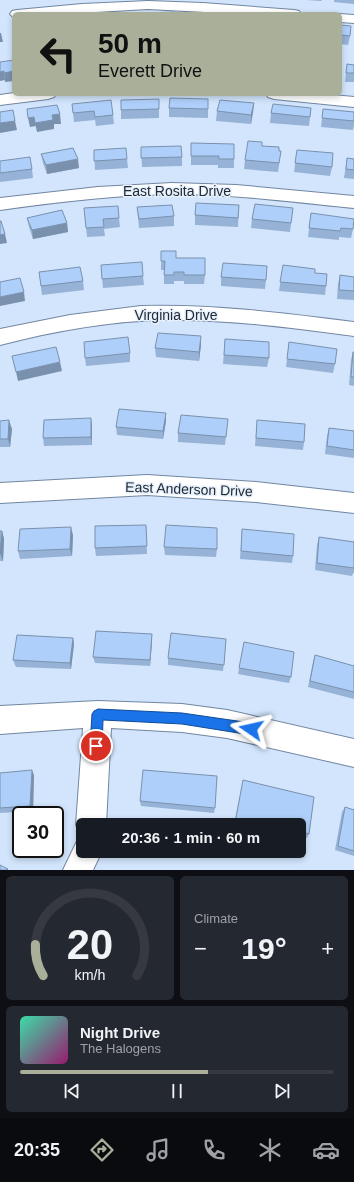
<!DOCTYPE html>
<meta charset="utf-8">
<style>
:root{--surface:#171b24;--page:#242831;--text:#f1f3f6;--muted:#9ea1a6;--line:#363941;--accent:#aaaf9a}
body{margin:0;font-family:Arial,sans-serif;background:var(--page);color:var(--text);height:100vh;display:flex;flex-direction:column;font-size:15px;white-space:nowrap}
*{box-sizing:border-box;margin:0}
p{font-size:13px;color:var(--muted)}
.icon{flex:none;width:22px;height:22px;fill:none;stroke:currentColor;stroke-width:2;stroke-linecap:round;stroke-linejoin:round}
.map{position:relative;height:870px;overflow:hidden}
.details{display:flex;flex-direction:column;gap:6px;padding:6px;background:#0d0f14;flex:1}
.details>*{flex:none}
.hud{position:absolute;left:12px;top:12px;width:330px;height:84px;border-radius:6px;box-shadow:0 2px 6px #0003;background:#aaaf9a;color:#111;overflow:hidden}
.speed{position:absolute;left:12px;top:806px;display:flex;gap:8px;font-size:20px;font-weight:700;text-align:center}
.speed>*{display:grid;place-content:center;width:52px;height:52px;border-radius:50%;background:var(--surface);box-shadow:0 2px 6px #0003;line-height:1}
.speed .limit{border:2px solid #111;border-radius:6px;background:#fff;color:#111}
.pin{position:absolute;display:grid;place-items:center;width:34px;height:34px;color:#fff;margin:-17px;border:2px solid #fff;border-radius:50%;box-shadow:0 1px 4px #0007}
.me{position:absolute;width:44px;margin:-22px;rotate:281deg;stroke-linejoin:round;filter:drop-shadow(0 0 3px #0008)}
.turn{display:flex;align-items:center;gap:14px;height:84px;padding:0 20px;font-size:18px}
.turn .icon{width:52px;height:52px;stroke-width:2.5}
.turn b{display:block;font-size:28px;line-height:34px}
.big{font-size:30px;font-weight:600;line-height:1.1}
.details .tile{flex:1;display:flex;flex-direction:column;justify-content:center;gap:6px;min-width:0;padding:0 14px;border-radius:6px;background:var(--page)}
.details .dial{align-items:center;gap:0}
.dial svg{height:104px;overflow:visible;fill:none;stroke:var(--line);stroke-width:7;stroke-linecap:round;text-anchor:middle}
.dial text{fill:var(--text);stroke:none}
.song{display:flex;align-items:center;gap:12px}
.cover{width:48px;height:48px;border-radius:6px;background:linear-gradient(135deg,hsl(160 70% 55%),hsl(320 70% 35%))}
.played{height:4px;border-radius:2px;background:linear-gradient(90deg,var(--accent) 60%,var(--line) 60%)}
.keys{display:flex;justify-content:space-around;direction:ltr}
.heat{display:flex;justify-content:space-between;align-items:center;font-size:22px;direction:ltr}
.details .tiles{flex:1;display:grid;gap:6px;grid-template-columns:1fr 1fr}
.tile:last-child{grid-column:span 2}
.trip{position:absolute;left:76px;top:818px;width:230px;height:40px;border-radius:6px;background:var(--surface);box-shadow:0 2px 6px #0003;font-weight:600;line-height:40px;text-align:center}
.tabs{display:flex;height:64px;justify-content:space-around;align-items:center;background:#090b0e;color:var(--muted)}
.tabs .icon{width:28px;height:28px}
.tabs .on{color:var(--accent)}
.tabs b{font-size:18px;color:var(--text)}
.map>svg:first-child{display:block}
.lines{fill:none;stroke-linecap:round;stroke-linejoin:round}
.minor-casing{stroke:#7186a1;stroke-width:2}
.minor{fill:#fff;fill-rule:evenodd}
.wall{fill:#96b2d6}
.shaded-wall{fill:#7a91ae}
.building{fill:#aecff9;stroke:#7a91ae}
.route{fill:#1a73e8;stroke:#114b97}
.labels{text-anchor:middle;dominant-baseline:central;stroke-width:3;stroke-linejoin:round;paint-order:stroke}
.street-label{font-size:14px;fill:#212a35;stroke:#e7f1fd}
</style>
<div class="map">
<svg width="354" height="870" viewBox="0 0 354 870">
<rect width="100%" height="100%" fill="#d2e5fc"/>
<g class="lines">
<g class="minor-casing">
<g id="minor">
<polygon points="148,1 203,3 294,10 299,11 301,14 243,14 148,9 61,14 14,14 14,18 10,14 12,11 17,10 82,4"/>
<polygon points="339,14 340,14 354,15 354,23 340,22 340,14"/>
<polygon points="14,93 14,94 56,94 54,97 48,99 0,105 0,95"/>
<polygon points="266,94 322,94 354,97 354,107 274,99 268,97"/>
<path d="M172,183l64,2 118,11v12c-60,-6 -121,-14 -182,-14 -57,1 -115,8 -172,16v-12l98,-11z"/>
<path d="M141,306c72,-2 142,7 213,16v14c-63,-8 -126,-17 -190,-16 -55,1 -110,11 -164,25v-16l70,-14z"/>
<polygon points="147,475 256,482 354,493 354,513 256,502 147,495 0,503 0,483"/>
<polygon points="98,701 182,704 227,710 354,739 354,767 227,738 182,732 111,728 106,825 83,825 83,836 81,835 76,825 83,728 0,734 0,706"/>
<polygon points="83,838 83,851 102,851 93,870 63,870 77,841"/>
</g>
</g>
<use href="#minor" class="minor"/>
</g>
<g class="wall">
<polygon points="306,0 322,0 321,1"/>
<polygon points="334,0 354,0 354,4 334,2"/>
<polygon points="340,25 350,36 348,45 340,44"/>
<polygon points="347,64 354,65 354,82 345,82"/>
<polygon points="121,100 159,109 159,118 121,119"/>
<polygon points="254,103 253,112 251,124 216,121 217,111"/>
<polygon points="72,104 113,115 114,124 96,126 95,120 74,122"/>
<polygon points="169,108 208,109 208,118 169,117"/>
<polygon points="311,108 309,126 270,123 271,113"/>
<polygon points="323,109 354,112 354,125 353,130 321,127"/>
<polygon points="191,143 234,159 234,168 218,168 218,165 191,165"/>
<polygon points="262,146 281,151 278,172 244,169 245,160"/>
<polygon points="141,147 182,157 182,166 142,167"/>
<polygon points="94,150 127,159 128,168 95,170"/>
<polygon points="297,150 332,167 330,176 294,172"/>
<polygon points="41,154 79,168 47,174 43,163"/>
<polygon points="347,158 354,159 354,179 344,178"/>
<polygon points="0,161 32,169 33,178 0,182"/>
<polygon points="239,205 238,227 195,225 195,215"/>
<polygon points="137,207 174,216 174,226 139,228"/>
<polygon points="84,208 119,218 120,227 104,229 105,236 87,237"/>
<polygon points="293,208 290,232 251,228 252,219"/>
<polygon points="311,213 353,229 351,238 339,237 339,240 308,237"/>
<polygon points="27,218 67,223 68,232 33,239 29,227"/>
<polygon points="161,251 176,258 205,275 204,284 184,284 184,281 174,281 174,284 164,284 164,270 161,270"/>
<polygon points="101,265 143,276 144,285 103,288"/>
<polygon points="283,265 326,286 325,295 279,291"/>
<polygon points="39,272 83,281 84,290 42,295"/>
<polygon points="340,275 354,277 354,300 337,299 338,284"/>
<polygon points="221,277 266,280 265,289 221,286"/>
<polygon points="225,339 269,358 267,367 223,364"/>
<polygon points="289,342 335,364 333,373 286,367"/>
<polygon points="201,345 199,361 156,357 155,348"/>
<polygon points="353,352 354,352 354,386 349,385 351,360"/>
<polygon points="130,353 130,362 86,366 85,358"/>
<polygon points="91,418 92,427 92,445 44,446 43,438"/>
<polygon points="228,419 225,445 178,442 178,433"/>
<polygon points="257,420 304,442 303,450 255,446"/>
<polygon points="0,421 12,429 10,447 0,447"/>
<polygon points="166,421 163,439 117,435 116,427"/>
<polygon points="329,428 354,431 354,458 325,454 327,436"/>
<polygon points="146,525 147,554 96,556 95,548"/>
<polygon points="242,529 293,556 292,563 240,559"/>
<polygon points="0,531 2,531 4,539 3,561 0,561"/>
<polygon points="73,535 72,556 20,559 18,551"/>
<polygon points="319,537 354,542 354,573 353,573 352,576 315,570 317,545"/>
<polygon points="164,547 217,549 216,557 165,555"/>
<polygon points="152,634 152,641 150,666 95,663 93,657"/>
<polygon points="73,638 74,644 71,669 16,667 13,660"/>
<polygon points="226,639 223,671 168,665 168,658"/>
<polygon points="244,642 291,677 289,683 238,674"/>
<polygon points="315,655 354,666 354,699 308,687 313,662"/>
<polygon points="0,773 34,775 33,811 0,813"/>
<polygon points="243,780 314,797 309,834 307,838 299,836 299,825 234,825"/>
<polygon points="140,801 215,808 214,813 141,806"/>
<polygon points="345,807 354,810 354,856 335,850 342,812"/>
</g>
<g class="shaded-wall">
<polygon points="0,33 1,33 3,42 0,42"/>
<polygon points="4,71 5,80 0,81 0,72"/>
<polygon points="14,71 14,81 5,82 4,73"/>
<polygon points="254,103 253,112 251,124 251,115"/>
<polygon points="60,114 61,124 54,124 54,129 37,132 35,123 52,115"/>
<polygon points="34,117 36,126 30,127 28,118"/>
<polygon points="15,121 17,130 0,133 0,123"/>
<polygon points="78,159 79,168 47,174 46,165"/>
<polygon points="67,223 68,232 33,239 32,230"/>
<polygon points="5,234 7,243 0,244 0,235"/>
<polygon points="24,292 25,301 0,306 0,297"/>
<polygon points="201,336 201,345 199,361 199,352"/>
<polygon points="60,362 62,371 18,381 16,372"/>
<polygon points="166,413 166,421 163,439 163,431"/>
<polygon points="91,418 92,427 92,445 91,437"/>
<polygon points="9,420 12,429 10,447 8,439"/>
<polygon points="71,527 73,535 72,556 70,549"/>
<polygon points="2,531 4,539 3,561 0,553"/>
<polygon points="152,634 152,641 150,666 150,660"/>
<polygon points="73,638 74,644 71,669 70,663"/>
<polygon points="32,770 34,775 33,811 30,806"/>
</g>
<g class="building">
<polygon points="175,12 175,14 141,14 141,13"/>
<polygon points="131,13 131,14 103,14"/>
<polygon points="340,25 351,26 350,36 340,35"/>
<polygon points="14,60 14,71 4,73 4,71 0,72 0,62"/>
<polygon points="347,64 354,65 354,73 346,73"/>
<polygon points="170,98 208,99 208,109 169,108"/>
<polygon points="159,99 159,109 121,110 121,100"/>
<polygon points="111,100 113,115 95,117 94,111 73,113 72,104"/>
<polygon points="220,100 254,103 251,115 217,111"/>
<polygon points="273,104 311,108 310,117 271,113"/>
<polygon points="57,105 60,114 52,115 53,120 35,123 34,117 28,118 27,109"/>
<polygon points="323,109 354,112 354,121 322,118"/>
<polygon points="13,110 15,121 0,123 0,112"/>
<polygon points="248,141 262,142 262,146 279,147 279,151 281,151 279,163 245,160"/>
<polygon points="191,143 234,144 234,159 219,159 219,156 191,156"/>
<polygon points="181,146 182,157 141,158 141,147"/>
<polygon points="73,148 78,159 46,165 41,154"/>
<polygon points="126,148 127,159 94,161 94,150"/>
<polygon points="297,150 333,153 332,167 295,163"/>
<polygon points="30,157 32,169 0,173 0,161"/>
<polygon points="347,158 354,159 354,170 346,169"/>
<polygon points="196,203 239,205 238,218 195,215"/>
<polygon points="255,204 293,208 291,223 252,219"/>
<polygon points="172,205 174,216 139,219 137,207"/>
<polygon points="118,206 119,218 103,219 104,227 86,228 84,208"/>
<polygon points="62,210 67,223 32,230 27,218"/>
<polygon points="311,213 354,219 353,229 341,228 340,231 309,228"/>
<polygon points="0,221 1,221 5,234 0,235"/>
<polygon points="161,251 176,251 176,258 205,258 205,275 184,275 184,272 174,272 174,275 164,275 165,261 161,261"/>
<polygon points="142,262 143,276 102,279 101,265"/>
<polygon points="223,263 267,266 266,280 221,277"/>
<polygon points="283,265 315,269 315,273 327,274 326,286 280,282"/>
<polygon points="80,267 83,281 41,286 39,272"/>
<polygon points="340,275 354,277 354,291 339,290"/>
<polygon points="20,278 24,292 0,297 0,282"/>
<polygon points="158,333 201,336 199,352 155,348"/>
<polygon points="128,337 130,353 85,358 84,342"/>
<polygon points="225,339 269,342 269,358 224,355"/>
<polygon points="289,342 337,349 335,364 287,359"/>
<polygon points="56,347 60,362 16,372 12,356"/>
<polygon points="353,352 354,352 354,377 351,377"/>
<polygon points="119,409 166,413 163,431 116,427"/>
<polygon points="181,415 228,419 226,437 178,433"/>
<polygon points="91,418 91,437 43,438 44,420"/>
<polygon points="9,420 8,439 0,439 0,421"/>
<polygon points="257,420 305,424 304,442 256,438"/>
<polygon points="329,428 354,431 354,450 327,446"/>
<polygon points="146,525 147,546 95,548 95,526"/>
<polygon points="166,525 217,528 217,549 164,547"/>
<polygon points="71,527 70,549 18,551 20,529"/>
<polygon points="242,529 294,534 293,556 241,551"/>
<polygon points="0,531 2,531 0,553"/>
<polygon points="319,537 354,542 354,568 317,563"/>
<polygon points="96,631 152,634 150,660 93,657"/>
<polygon points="171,633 226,639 224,665 168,658"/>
<polygon points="17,635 73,638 70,663 13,660"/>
<polygon points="244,642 294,652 291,677 239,668"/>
<polygon points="315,655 354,666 354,692 310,681"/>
<polygon points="32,770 30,806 0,808 0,773"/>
<polygon points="143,770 217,776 215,808 140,801"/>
<polygon points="243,780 314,797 309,834 299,831 299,825 274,825 266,823 266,825 245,825 235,823"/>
<polygon points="345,807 354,810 354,851 338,846"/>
<polygon points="0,865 8,869 7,870 0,870"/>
</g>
<polygon class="route" points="98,709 182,713 251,723 255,725 257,729 255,733 251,735 182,724 103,720 102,746 100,750 96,752 92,750 90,746 92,714 94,711"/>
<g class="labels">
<g class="street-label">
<text x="177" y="191">East Rosita Drive</text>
<text x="176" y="315">Virginia Drive</text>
<text transform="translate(189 489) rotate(2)">East Anderson Drive</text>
</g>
</g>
</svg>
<div class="speed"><div class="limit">30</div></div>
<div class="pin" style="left:96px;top:746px;background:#d93025"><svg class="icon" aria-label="arrive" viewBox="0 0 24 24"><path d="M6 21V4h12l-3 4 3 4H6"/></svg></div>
<svg class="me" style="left:251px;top:729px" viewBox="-20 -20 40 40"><path d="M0-17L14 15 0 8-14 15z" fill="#1a73e8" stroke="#fff" stroke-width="4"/></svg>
<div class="trip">20:36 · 1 min · 60 m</div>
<div class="hud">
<div class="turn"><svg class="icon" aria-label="left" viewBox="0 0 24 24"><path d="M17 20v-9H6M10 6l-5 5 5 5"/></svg><div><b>50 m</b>Everett Drive</div></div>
</div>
</div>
<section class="details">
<div class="tiles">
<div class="tile dial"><svg viewBox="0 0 100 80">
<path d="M14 69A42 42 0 1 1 86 69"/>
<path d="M14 69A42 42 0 0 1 8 45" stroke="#aaaf9a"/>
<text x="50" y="56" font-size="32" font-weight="700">20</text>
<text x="50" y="72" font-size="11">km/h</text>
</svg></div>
<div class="tile"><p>Climate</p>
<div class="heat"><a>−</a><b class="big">19°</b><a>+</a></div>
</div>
<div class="tile">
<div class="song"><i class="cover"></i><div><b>Night Drive</b><p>The Halogens</p></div></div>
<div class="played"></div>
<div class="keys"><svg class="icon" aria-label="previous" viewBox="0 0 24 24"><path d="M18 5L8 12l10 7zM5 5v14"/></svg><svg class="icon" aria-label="pause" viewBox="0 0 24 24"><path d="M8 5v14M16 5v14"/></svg><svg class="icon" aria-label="next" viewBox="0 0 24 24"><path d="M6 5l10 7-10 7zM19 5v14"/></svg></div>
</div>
</div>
</section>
<nav class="tabs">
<b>20:35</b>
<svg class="icon on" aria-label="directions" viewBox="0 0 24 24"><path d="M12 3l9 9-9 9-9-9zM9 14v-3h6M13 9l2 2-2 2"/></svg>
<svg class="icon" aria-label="music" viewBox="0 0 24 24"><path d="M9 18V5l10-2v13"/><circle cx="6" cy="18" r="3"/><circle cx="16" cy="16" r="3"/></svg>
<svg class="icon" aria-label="phone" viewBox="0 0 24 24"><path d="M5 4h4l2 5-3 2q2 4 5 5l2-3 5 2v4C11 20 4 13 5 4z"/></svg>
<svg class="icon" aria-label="climate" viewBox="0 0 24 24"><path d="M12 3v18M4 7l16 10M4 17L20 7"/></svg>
<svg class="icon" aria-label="car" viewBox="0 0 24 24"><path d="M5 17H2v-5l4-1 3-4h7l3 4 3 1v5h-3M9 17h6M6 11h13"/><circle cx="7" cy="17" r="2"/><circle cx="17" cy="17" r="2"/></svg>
</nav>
